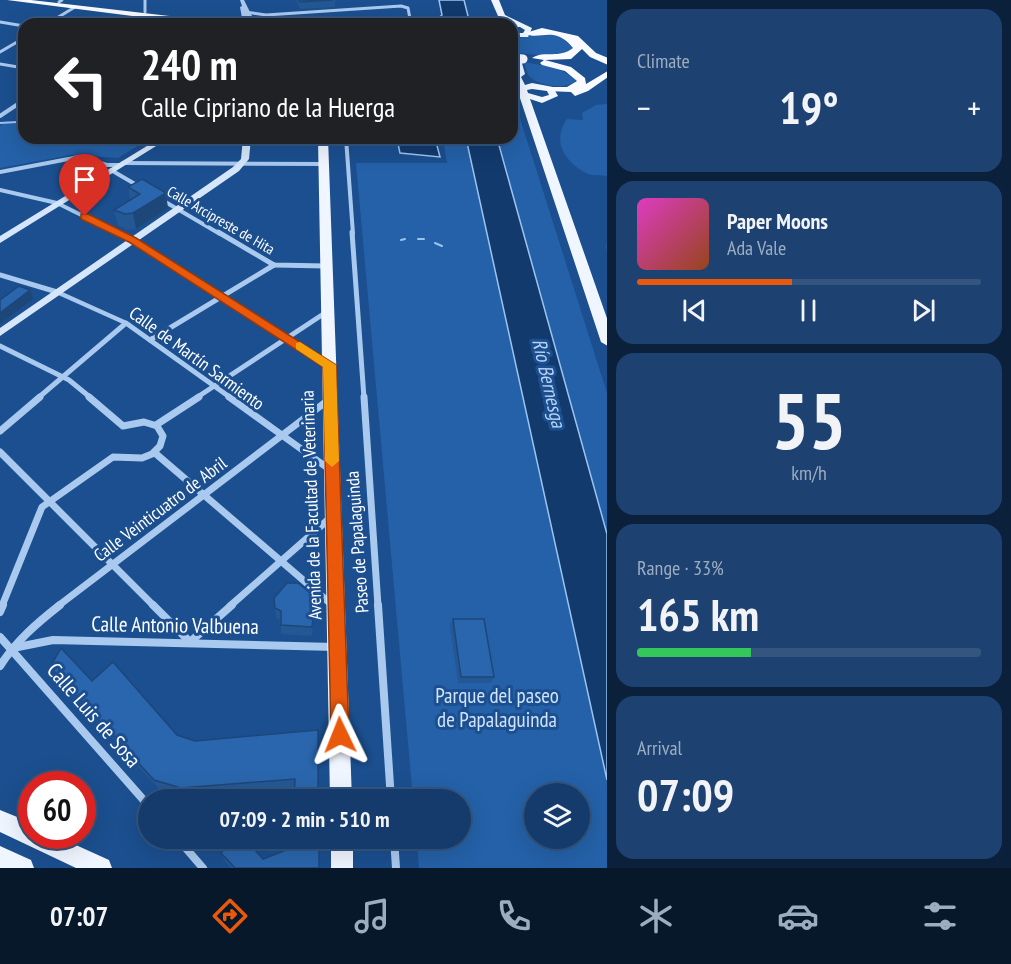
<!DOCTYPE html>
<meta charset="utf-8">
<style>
:root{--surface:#143b6b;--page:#1d4271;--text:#f1f3f6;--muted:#9dadc1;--line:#33557e;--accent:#ea580c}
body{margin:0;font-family:"PT Sans Narrow",sans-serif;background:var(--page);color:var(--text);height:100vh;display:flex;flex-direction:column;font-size:22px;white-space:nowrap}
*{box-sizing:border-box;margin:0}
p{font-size:20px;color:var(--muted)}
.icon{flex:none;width:33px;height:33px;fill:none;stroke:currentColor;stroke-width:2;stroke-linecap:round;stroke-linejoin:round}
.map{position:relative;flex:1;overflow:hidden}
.panel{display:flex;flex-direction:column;gap:9px;padding:9px;background:#0b203b;width:404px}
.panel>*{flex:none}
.guide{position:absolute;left:18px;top:18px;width:500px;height:126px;border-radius:18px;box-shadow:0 6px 24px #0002,0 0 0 2px var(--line);background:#202124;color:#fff;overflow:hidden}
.tools{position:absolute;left:524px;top:783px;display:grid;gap:12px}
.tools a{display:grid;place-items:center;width:66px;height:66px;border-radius:50%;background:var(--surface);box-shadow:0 6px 24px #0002,0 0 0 2px var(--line);font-size:30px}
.speed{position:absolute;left:18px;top:771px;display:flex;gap:12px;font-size:30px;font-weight:700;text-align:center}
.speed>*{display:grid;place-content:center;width:78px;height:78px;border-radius:50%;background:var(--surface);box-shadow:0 6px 24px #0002,0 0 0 2px var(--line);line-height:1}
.speed .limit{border:9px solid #d22;background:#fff;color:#111}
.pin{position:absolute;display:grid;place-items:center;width:51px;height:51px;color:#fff;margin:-62px -26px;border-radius:50% 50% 50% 0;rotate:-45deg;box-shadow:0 0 6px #0007}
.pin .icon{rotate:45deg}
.me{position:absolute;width:66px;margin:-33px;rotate:358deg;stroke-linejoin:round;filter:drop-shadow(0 0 4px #0008)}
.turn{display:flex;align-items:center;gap:21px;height:126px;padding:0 24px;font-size:27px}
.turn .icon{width:78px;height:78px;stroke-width:2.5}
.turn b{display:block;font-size:42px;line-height:51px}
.big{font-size:45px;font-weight:600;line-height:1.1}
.panel .card{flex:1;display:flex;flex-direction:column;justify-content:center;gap:9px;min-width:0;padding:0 21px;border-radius:18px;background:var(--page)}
.panel .dial{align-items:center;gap:0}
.dial b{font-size:78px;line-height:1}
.song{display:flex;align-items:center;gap:18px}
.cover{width:72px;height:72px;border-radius:9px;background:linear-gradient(135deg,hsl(310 70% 55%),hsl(20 70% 35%))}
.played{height:6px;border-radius:3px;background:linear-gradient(90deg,var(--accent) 45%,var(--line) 45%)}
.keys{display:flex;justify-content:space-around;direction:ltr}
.heat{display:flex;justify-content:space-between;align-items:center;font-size:33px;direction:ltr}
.charge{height:9px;border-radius:4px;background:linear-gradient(90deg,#34c759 33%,var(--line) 0)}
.trip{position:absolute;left:138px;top:789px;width:333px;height:60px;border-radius:30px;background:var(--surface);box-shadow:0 6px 24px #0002,0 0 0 2px var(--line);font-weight:600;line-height:60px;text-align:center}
.menu{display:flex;height:96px;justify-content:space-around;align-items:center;background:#08182b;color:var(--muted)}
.menu .icon{width:42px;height:42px}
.menu .selected{color:var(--accent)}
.menu b{font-size:27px;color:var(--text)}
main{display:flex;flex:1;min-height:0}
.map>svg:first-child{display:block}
.green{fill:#2461a8;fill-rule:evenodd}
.water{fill:#123a6d;stroke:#9cc4f0;stroke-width:1.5}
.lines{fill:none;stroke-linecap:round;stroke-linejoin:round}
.stream{stroke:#9cc4f0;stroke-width:2}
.pedestrian{stroke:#a9c9ee;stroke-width:4.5}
.minor-far4{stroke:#a9c9ee;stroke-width:3}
.minor-far3{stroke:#a9c9ee;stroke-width:4}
.minor-far2{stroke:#a9c9ee;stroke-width:5}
.minor-far1{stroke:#a9c9ee;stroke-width:7}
.minor{stroke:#a9c9ee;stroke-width:8}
.tertiary{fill:#a9c9ee;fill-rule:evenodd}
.secondary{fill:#d6e6fa;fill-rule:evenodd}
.primary{fill:#f0f6ff;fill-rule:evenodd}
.trunk{fill:#f8faff;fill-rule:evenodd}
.trunk-bridge{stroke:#f8faff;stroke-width:9}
.wall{fill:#245895}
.shaded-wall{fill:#1d4779}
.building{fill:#2a66ad;stroke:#1d4779;stroke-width:1.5}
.route{fill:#ea580c;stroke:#983908;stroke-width:1.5}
.slow{fill:#f59e0b}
.labels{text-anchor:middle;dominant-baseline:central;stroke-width:6;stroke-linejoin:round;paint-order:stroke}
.far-street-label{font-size:15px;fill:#fff;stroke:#1b4f8f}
.street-label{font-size:18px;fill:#fff;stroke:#1b4f8f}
.water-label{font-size:20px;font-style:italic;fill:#b5d3f5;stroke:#1b4f8f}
.near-street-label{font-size:21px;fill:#fff;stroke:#1b4f8f}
.near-park-label{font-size:21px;fill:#cfe3fa;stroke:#1b4f8f}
</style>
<main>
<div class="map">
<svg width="608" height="868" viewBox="0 0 608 868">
<rect width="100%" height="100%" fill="#1b4f8f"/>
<g class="green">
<polygon points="541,31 561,37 573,48 569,54 548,56 519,53 516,42 518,39"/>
<path d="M524,62l34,6 18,12c-8,11 -38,6 -47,-4 -3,-4 -4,-10 -5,-14z"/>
<polygon points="512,93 607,393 607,534 497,138 512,138"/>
<path d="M607,104v72c-5,-1 -13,0 -19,-2 -23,-11 -37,-33 -21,-55l16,1 -1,-7 14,-8z"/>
<polygon points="7,121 20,124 24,122 24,138 150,138 118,158 71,155 0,168 0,126"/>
<path d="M443,138h24l140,642v88h-188l-2,-29 43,-1v-38l-47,-1 -57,-636h91zM534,794h45v44h-45z"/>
</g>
<g class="water">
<polygon points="439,0 464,0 470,24 442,24 437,19 442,15"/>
<polygon points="420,138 435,138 440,157 400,153 398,144 421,144"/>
<polygon points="466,138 497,138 607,534 607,780"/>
</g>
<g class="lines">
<g class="stream">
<polyline points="0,123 17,122"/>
<polyline points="418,239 424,239"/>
<polyline points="401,240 405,239"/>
<polyline points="435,243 442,246"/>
</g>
<polyline class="pedestrian" points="57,292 126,323"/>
<g class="minor-far4">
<polyline points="145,0 145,12"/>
<polyline points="59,2 62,0"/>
<polyline points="245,12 266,15 401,6 408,8 411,24"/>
<polyline points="0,22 24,26"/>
<polyline points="47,24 75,7"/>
<polyline points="136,24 142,20 141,15"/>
<polyline points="0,52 24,38"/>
<polyline points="0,64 24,68"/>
<polyline points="18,104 24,100"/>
</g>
<g class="minor-far3">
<polyline points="0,116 21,102"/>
<polyline points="346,138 353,234"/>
<polyline points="123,163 324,164"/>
<polyline points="111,170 140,187"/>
<polyline points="0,172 79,157 107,165 119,165"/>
<polyline points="0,190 57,203 120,234"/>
<polyline points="162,200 220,234"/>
</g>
<g class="minor-far2">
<polyline points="117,232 328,364"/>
<polyline points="218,232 274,265 326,266"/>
<polyline points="352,232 364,398"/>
<polyline points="0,275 57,292"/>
<polyline points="150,340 274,265"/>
<polyline points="0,346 69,380 91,398"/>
<polyline points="38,398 126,323 231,398"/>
<polyline points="196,398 328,311"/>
</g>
<g class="minor-far1">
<polyline points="229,397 329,469"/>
<polyline points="364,397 378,606"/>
<polyline points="156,425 199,397"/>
<polyline points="0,431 40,397"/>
<polyline points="0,452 154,606"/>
<polyline points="155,453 331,604"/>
<polyline points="2,606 42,507 113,457 142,458 152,454 160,446 163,436 157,426 144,422 123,426 89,397"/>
<polyline points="58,606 327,401"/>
<polyline points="230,606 330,518"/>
</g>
<g class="minor">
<polyline points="153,605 190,642 232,605"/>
<polyline points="378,605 391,800"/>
<polyline points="0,612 3,605"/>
<polyline points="0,637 148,805"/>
<polyline points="13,648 53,640 335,647"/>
<path d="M0,666c16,-25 37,-43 60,-61"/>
<polyline points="177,838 203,868"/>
<polyline points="394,838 396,868"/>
</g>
<polygon class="tertiary" points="240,0 244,0 254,20 262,24 250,22 247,16 247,20 233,24 233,22 242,18 240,7 242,6"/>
<g class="secondary">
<polygon points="160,138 169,138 0,243 0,236"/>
<polygon points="243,138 251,138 249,159 239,171 0,336 0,328 233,167 241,159"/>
</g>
<g class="primary">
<polygon points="491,0 499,0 505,15 532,28 528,37 512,37 512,33 523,33 525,30 520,27 512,27 512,24 502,24 506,22 498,16"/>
<path d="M512,40l4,2 9,32 -4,3 4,8 7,-2 21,4 5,9 -16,7 -12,-4 78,222v25l-7,-4 -89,-268v-10h2zM532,89l15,2 2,4 -7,2 -14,-4 -1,-3z"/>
<polygon points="318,138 328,138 352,800 330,800"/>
<polygon points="0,810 32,823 32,836 56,836 109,860 112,868 76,868 0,832"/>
<rect x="331" y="838" width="22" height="30"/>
<polygon points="0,846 31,860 34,868 0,868"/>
</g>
<g class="trunk">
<polygon points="7,0 31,0 204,20 207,17 248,24 195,24"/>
<path d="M542,28l36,8 18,17 12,5v7l-18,-8 -8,-8 -11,10 -26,1 26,7 14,11 1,6 22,-13v6l-20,14 -13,5 -4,-4 -24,-1v-4h20l10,-6 -12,-10 -23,-6 -2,-2 4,-3 -12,-2c12,-8 28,1 41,-10 -19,-24 -35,-6 -48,-15z"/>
</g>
<polyline class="trunk-bridge" points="512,58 523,59"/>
</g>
<g class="wall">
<polygon points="296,0 335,0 335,7 300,9"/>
<polygon points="128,187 168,208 136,229 128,230 118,225 114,210 130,200"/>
<polygon points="608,239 608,255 605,247"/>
<polygon points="315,597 312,636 281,634 281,620 276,618 274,598"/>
<polygon points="453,619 494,677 491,683 458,683 450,626"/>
<polygon points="50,667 92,681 177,735 195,741 318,730 295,789 185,798 160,790 58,679"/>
<polygon points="294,847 319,868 231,868 224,860 221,853 263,859"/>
</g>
<g class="shaded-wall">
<polygon points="166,193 168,208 136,229 133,213"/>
<polygon points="30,290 33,299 0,324 0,313"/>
</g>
<g class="building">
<polygon points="299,0 333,0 300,2"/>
<polygon points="142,179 166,193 133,213 125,214 114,210 140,194 128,187"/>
<polygon points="19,286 30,290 0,313 0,300"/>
<polygon points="287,583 298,583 315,597 312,627 281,625 281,611 275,608 274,598"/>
<polygon points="453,619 484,619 494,677 461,677"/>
<polygon points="61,648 92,681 113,662 177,735 195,741 318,730 318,800 294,800 295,779 181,788 154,780 50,667"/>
<polygon points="234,838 244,838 263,859 294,847 294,838 319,838 319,868 235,868 221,853"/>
</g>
<polygon class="route" points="81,214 88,214 136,238 336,365 349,735 347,741 340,744 333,741 331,735 323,367 129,242 81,219"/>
<polygon class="slow" points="300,342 336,365 339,461 332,467 325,461 323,367 296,349 296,343"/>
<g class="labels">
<g class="far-street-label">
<text transform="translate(221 220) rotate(30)">Calle Arcipreste de Hita</text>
</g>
<g class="street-label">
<text transform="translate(197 358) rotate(36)">Calle de Martín Sarmiento</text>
<text transform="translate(311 505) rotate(-92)">Avenida de la Facultad de Veterinaria</text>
<text transform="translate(160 509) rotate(-37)">Calle Veinticuatro de Abril</text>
<text transform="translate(357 542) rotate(-94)">Paseo de Papalaguinda</text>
</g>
<g class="water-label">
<text transform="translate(549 383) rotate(77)">Río Bernesga</text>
</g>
<g class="near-street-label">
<text transform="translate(175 625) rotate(1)">Calle Antonio Valbuena</text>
<text transform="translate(94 715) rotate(49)">Calle Luis de Sosa</text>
</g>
<g class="near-park-label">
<text x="497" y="695">Parque del paseo<tspan x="497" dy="24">de Papalaguinda</tspan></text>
</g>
</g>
</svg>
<div class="tools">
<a><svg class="icon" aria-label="layers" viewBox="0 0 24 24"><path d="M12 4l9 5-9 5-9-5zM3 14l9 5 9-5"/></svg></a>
</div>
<div class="speed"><div class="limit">60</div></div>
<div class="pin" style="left:85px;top:216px;background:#d93025"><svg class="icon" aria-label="arrive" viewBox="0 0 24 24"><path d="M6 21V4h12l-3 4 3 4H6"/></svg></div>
<svg class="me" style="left:340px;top:735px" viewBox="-20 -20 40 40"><path d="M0-17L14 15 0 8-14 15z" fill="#ea580c" stroke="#fff" stroke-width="4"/></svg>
<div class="trip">07:09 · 2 min · 510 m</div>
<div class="guide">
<div class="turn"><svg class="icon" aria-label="left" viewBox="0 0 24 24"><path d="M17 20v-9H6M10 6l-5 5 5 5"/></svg><div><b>240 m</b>Calle Cipriano de la Huerga</div></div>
</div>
</div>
<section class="panel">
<div class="card"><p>Climate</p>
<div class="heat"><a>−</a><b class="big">19°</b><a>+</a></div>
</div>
<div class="card">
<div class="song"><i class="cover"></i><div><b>Paper Moons</b><p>Ada Vale</p></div></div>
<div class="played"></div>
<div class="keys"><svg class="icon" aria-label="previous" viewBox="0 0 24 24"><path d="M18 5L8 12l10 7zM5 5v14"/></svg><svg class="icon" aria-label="pause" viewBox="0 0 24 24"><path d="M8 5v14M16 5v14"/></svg><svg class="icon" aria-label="next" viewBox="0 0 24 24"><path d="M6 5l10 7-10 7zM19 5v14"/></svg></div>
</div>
<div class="card dial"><b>55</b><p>km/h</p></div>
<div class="card"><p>Range · 33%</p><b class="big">165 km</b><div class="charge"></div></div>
<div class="card"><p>Arrival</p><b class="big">07:09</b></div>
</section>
</main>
<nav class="menu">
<b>07:07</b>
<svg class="icon selected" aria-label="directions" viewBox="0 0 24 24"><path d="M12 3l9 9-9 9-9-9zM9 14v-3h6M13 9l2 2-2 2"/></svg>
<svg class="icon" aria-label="music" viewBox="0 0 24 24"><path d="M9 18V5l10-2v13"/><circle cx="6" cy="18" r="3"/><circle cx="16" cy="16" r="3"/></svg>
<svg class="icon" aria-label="phone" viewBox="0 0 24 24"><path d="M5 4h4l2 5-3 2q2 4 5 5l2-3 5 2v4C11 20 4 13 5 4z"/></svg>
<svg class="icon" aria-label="climate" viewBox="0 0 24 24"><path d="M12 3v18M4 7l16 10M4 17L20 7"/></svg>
<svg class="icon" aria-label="car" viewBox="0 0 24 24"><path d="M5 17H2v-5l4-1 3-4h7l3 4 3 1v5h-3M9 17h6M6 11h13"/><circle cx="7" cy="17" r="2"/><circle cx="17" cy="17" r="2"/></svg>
<svg class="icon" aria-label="filters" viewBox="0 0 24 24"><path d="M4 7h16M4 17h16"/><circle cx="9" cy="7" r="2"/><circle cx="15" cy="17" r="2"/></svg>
</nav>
